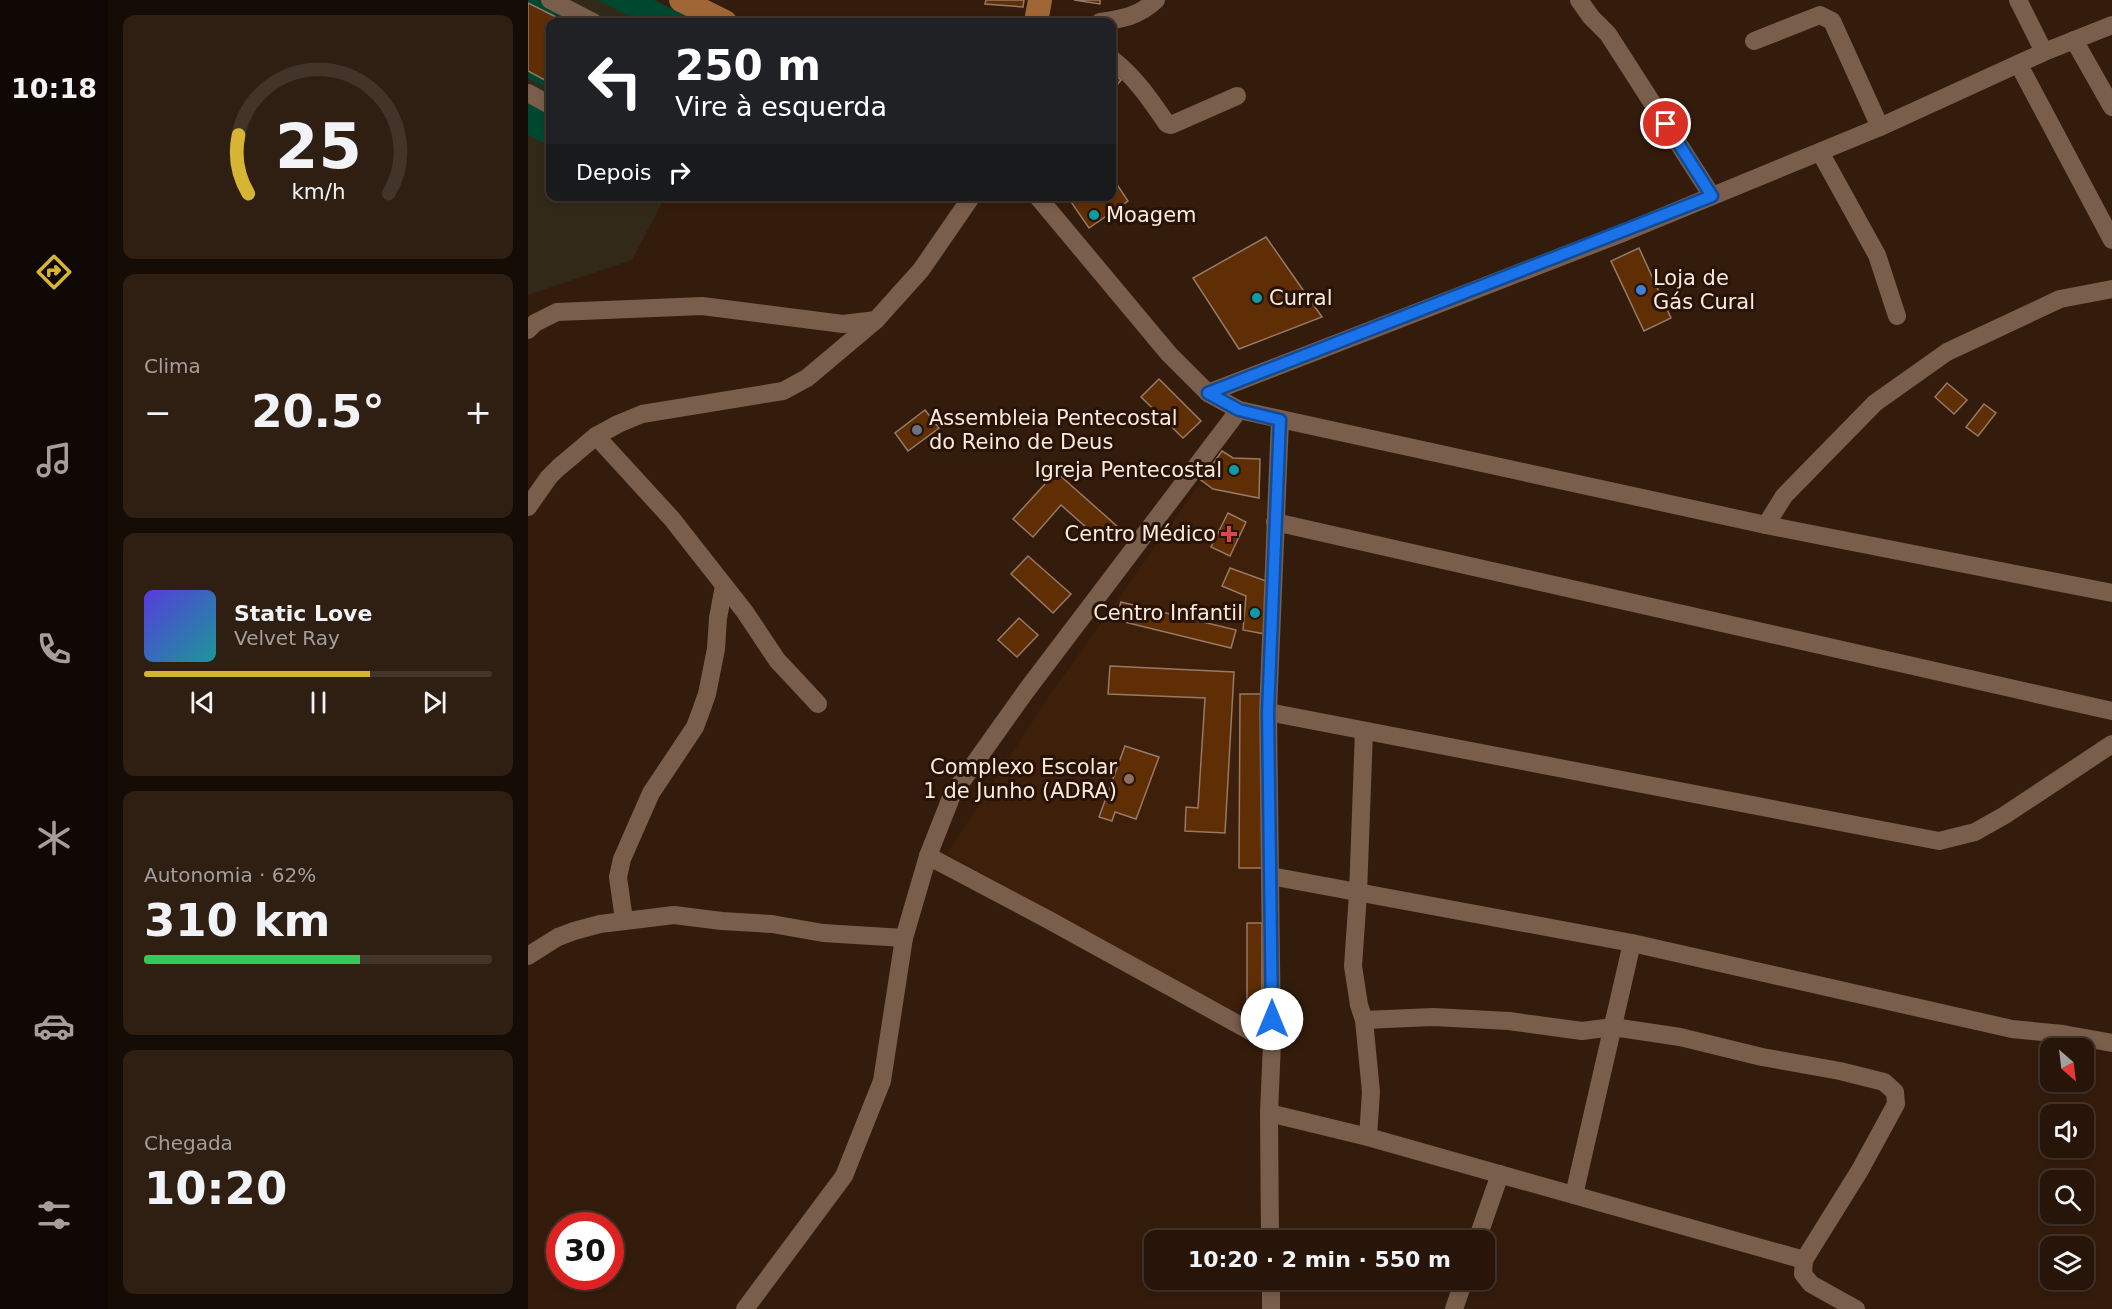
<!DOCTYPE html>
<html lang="pt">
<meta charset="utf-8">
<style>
:root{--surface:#271509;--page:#2f1e12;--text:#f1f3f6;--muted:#a49f9c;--line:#43342a;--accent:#d6b534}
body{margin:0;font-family:"DejaVu Sans",sans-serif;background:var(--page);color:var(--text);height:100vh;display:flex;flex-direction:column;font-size:22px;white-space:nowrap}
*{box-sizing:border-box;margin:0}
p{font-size:20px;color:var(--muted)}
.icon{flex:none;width:33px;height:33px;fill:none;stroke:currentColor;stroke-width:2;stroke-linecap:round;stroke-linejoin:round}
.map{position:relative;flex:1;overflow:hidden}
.panel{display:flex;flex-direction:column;gap:15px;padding:15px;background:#150c05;width:420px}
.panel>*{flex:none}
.top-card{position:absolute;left:18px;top:18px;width:570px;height:183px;border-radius:12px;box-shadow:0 3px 9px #0003,0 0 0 2px var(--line);background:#202124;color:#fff;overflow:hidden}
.needle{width:39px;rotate:152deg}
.fabs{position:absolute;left:1512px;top:1038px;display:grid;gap:12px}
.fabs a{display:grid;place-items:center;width:54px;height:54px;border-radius:12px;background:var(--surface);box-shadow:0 3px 9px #0003,0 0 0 2px var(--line);font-size:30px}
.speed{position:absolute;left:18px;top:1212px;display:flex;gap:12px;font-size:30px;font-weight:700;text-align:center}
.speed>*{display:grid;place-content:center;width:78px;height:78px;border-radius:50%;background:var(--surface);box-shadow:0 3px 9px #0003,0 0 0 2px var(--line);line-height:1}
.speed .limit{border:9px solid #d22;background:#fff;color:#111}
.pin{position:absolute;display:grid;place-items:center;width:51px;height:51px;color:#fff;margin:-26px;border:3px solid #fff;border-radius:50%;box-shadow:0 2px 6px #0007}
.me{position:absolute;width:66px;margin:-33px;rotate:0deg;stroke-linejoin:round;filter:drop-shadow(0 0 4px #0008)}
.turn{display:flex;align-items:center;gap:21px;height:126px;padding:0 30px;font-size:27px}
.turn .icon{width:78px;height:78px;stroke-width:2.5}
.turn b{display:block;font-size:42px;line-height:51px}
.then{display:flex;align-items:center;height:57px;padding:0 30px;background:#0003;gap:12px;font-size:22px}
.big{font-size:45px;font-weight:700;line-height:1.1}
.panel .tile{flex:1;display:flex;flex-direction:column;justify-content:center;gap:9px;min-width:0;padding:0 21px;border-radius:12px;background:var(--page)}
.panel .dial{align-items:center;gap:0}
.dial svg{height:156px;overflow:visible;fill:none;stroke:var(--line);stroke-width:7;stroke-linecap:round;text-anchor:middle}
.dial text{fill:var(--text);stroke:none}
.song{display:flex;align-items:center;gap:18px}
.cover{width:72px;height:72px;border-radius:9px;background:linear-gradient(135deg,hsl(250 70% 55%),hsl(180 70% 35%))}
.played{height:6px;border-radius:3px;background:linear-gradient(90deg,var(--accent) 65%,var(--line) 65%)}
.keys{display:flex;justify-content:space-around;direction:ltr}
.heat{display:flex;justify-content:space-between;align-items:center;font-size:33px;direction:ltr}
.charge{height:9px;border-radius:4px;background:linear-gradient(90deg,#34c759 62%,var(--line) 0)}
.trip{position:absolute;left:616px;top:1230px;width:351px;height:60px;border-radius:12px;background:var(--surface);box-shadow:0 3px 9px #0003,0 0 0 2px var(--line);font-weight:700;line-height:60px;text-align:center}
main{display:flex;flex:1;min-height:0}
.dock{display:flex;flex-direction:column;width:108px;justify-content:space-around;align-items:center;background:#100804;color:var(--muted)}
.dock .icon{width:42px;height:42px}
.dock .active{color:var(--accent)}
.dock b{font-size:27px;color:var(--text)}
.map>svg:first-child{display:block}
.built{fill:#3d1f0a}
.medical{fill:#322919}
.green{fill:#004730}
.building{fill:#5f2e04;stroke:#967966;stroke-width:1.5}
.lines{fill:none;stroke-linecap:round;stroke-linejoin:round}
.minor{stroke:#7a5e4c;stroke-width:18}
.major{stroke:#a06635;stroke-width:24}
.route-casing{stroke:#114b97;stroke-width:15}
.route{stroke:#1a73e8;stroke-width:10}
.culture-dot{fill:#0f9aa8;stroke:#291304;stroke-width:2}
.shop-dot{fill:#3f7fe0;stroke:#291304;stroke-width:2}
.worship-dot{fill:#6b7280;stroke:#291304;stroke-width:2}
.health-dot{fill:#e0444e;stroke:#291304;stroke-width:2}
.education-dot{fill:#8d6e63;stroke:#291304;stroke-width:2}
.labels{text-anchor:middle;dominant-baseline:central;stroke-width:6;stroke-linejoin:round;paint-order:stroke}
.poi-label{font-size:21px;fill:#fbeae0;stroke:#291304;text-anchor:start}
</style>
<main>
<nav class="dock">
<b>10:18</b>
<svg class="icon active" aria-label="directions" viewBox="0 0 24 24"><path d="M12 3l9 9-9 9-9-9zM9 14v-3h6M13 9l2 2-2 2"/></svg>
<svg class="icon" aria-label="music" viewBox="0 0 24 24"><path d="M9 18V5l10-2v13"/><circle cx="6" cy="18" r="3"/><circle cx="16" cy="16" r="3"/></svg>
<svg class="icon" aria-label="phone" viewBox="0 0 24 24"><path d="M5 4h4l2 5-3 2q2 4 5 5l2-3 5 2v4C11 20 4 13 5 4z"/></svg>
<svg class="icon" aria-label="climate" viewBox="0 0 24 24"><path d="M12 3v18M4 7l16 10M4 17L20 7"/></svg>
<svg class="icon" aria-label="car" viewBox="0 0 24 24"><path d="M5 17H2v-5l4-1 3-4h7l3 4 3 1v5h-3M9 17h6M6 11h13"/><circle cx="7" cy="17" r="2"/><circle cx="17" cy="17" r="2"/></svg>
<svg class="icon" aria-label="filters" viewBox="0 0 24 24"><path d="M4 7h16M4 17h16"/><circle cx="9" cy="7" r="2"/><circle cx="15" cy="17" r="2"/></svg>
</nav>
<section class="panel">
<div class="tile dial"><svg viewBox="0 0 100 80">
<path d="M14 69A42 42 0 1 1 86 69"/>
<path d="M14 69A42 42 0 0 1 9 39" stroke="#d6b534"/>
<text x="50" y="56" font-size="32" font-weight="700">25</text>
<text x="50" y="72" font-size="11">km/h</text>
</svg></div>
<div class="tile"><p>Clima</p>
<div class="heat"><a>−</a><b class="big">20.5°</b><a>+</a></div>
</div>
<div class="tile">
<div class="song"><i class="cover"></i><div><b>Static Love</b><p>Velvet Ray</p></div></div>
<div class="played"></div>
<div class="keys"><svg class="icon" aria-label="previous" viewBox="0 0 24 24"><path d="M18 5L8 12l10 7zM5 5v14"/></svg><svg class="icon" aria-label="pause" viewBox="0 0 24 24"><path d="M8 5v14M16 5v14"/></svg><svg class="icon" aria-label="next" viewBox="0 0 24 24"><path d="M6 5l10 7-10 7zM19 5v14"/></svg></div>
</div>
<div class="tile"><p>Autonomia · 62%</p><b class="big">310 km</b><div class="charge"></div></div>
<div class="tile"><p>Chegada</p><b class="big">10:20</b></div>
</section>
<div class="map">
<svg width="1584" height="1309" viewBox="0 0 1584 1309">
<rect width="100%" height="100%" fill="#341c0c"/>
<polygon class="built" points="670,486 741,501 735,694 734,1030 419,854 515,705"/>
<polygon class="medical" points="0,0 126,0 171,22 22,22 22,196 137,197 104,260 0,295"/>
<g class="green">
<polygon points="0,0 14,0 57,22 38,22 0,3"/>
<polygon points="69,0 126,0 160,17 157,22 113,22"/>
<polygon points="0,71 22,83 22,90 0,78"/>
<polygon points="0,99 22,110 22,146 0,135"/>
</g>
<g class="building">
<polygon points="458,0 496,0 495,7 457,4"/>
<polygon points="546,0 572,0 572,4"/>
<polygon points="0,3 38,22 22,22 22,83 0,71"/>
<polygon points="584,71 593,80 584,91"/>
<polygon points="584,177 600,201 561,228 539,196 584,196"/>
<polygon points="738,237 794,317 711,349 665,278"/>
<polygon points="1111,248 1143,318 1116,331 1083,261"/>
<polygon points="631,379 673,421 655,438 613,397"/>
<polygon points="1419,383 1439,400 1426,414 1407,397"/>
<polygon points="1456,404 1468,413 1450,436 1438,427"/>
<polygon points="397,410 411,428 380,451 367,433"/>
<polygon points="694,451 705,458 732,459 731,498 685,489 673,480"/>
<polygon points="528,472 590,527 576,543 533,505 505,537 485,519"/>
<polygon points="700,513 718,522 702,556 683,547"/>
<polygon points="500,556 543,594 525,613 483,574"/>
<polygon points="702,568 738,581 737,634 715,630 718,596 694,586"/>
<polygon points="593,602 708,630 703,648 588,620"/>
<polygon points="491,618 510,635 489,657 470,640"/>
<polygon points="582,666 706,672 697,833 657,831 658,807 670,808 677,698 580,694"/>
<polygon points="712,694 735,694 735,868 711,868"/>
<polygon points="597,746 631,757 608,819 587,812 584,821 571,817"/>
<rect x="719" y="923" width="15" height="86"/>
</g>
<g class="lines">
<g class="minor">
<polyline points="22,0 65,22"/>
<polyline points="1051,0 1063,17 1080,34 1184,196"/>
<polyline points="1490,0 1516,52"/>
<path d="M572,22c23,-3 39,-6 56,-22"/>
<polyline points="1546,40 1584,107"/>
<polyline points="1226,41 1292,15 1304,21 1352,127"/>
<path d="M584,59c23,18 38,40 55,65l4,1 66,-29"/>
<polyline points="1491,65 1584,240"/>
<polyline points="0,93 22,105"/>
<polyline points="1292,152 1349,255 1369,316"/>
<polyline points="509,196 641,354 680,393 711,410 1238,525 1584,593"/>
<polyline points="0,330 7,323 29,312 174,306 315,324 348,320"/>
<polyline points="680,393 1097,232 1352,127 1516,52 1584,25"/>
<polyline points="68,436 144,519 217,612 249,660 290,704"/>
<polyline points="0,507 21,477 30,468 68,436 90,424 114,414 255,391 279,378 348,320 393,270 444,196"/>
<polyline points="747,522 1584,711"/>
<polyline points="1238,525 1256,496 1347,403 1419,352 1532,299 1584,289"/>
<polyline points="740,712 1411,841 1447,832 1477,815 1584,744"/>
<polyline points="836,731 830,894 825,966 831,1005 836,1020 843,1092 840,1137"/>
<polyline points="400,856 519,919 744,1043"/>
<polyline points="743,876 1104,943 1484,1029 1535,1034 1584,1043"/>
<polyline points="96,920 90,877 94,859 123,793 167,727 173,711 179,694 188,649 190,618 196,586"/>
<polyline points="0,956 30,937 46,931 72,924 146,915 194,921 244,924 295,933 376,938"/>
<polyline points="836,1020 905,1017 981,1021 1054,1031 1085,1027 1152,1037 1234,1057 1312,1071 1356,1082 1367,1092 1368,1104 1332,1170 1276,1260"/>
<polyline points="741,1113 840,1137 1276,1260 1275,1274 1283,1284 1328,1309"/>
<polyline points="1046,1195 1104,943"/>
<polyline points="742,1240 741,1113 744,1043 740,712 752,420"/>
<polyline points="949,1240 972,1174"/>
<polyline points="743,1280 743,1309"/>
<polyline points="217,1309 316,1176 354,1081 376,938 400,856 424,795 498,691 711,410"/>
<polyline points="926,1309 936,1280"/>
</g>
<g class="major">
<polyline points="153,0 197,22"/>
<polyline points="508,22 512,0"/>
</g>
</g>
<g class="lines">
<g class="route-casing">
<polyline id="route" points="744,1019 740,712 752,420 711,410 680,393 1184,196 1138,124"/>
</g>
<use href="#route" class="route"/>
</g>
<g class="culture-dot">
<circle cx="566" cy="215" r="6"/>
<circle cx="729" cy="298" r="6"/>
<circle cx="706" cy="470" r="6"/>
<circle cx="727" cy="613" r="6"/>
</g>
<circle class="shop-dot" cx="1113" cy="290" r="6"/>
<circle class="worship-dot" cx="389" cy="430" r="6"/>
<path class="health-dot" d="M698 525h6v6h6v6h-6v6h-6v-6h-6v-6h6z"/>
<circle class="education-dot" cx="601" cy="779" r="6"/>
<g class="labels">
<g class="poi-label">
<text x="578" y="215">Moagem</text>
<text x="1125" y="278">Loja de<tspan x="1125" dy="24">Gás Cural</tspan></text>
<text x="741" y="298">Curral</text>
<text x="401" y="418">Assembleia Pentecostal<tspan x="401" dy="24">do Reino de Deus</tspan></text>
<text x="694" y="470" text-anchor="end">Igreja Pentecostal</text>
<text x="688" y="534" text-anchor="end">Centro Médico</text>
<text x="715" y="613" text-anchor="end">Centro Infantil</text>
<text x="589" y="767" text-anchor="end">Complexo Escolar<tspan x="589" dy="24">1 de Junho (ADRA)</tspan></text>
</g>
</g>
</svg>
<div class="fabs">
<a><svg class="needle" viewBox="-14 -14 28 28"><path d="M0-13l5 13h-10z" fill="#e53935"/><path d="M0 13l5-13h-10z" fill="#a49f9c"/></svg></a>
<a><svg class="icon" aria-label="sound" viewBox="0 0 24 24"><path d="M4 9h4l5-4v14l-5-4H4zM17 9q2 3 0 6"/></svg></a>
<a><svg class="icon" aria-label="search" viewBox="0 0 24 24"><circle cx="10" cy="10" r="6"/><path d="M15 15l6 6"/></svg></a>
<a><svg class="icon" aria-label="layers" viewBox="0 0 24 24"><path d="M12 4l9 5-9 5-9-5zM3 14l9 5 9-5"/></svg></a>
</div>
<div class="speed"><div class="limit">30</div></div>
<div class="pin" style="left:1138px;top:124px;background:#d93025"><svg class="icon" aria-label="arrive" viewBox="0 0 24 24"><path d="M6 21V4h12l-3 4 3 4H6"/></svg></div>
<svg class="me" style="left:744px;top:1019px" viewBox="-20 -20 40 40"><circle r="19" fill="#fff"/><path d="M0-13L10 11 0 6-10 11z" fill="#1a73e8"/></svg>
<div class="trip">10:20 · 2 min · 550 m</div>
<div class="top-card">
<div class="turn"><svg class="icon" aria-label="left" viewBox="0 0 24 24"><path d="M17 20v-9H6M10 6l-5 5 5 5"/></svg><div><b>250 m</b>Vire à esquerda</div></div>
<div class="then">Depois<svg class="icon" aria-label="right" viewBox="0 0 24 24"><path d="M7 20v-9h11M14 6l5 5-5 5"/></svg></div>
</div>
</div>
</main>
